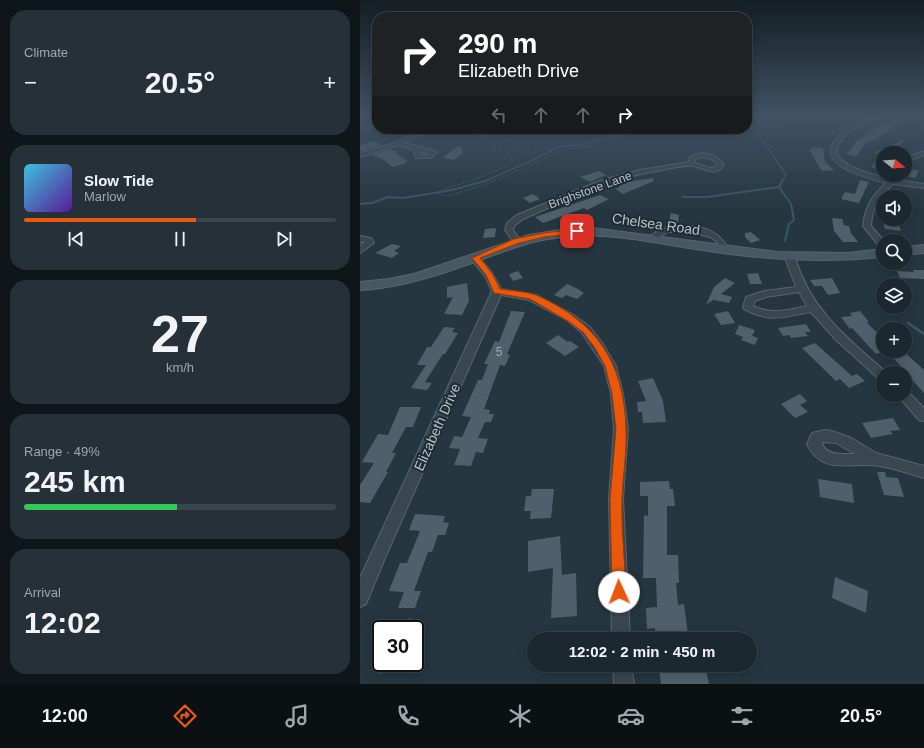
<!DOCTYPE html>
<meta charset="utf-8">
<style>
:root{--surface:#1c2830;--page:#253038;--text:#f1f3f6;--muted:#a0a6ab;--line:#3a444c;--accent:#ea580c}
body{margin:0;font-family:Arial,sans-serif;background:var(--page);color:var(--text);height:100vh;display:flex;flex-direction:column;font-size:15px;white-space:nowrap}
*{box-sizing:border-box;margin:0}
p{font-size:13px;color:var(--muted)}
.icon{flex:none;width:22px;height:22px;fill:none;stroke:currentColor;stroke-width:2;stroke-linecap:round;stroke-linejoin:round}
.map{position:relative;flex:1;overflow:hidden}
.side{display:flex;flex-direction:column;gap:10px;padding:10px;background:#0f161a;width:360px}
.side>*{flex:none}
.top-card{position:absolute;left:12px;top:12px;width:380px;height:122px;border-radius:16px;box-shadow:0 2px 10px #0003,0 0 0 1px var(--line);background:#202124;color:#fff;overflow:hidden}
.needle{width:26px;rotate:107deg}
.fabs{position:absolute;left:516px;top:146px;display:grid;gap:8px}
.fabs a{display:grid;place-items:center;width:36px;height:36px;border-radius:50%;background:var(--surface);box-shadow:0 2px 10px #0003,0 0 0 1px var(--line);font-size:20px}
.speed{position:absolute;left:12px;top:620px;display:flex;gap:8px;font-size:20px;font-weight:700;text-align:center}
.speed>*{display:grid;place-content:center;width:52px;height:52px;border-radius:50%;background:var(--surface);box-shadow:0 2px 10px #0003,0 0 0 1px var(--line);line-height:1}
.speed .limit{border:2px solid #111;border-radius:6px;background:#fff;color:#111}
.pin{position:absolute;display:grid;place-items:center;width:34px;height:34px;color:#fff;margin:-17px;border-radius:8px;box-shadow:0 2px 6px #0006}
.me{position:absolute;width:44px;margin:-22px;rotate:358deg;stroke-linejoin:round;filter:drop-shadow(0 0 3px #0008)}
.turn{display:flex;align-items:center;gap:14px;height:84px;padding:0 20px;font-size:18px}
.turn .icon{width:52px;height:52px;stroke-width:2.5}
.turn b{display:block;font-size:28px;line-height:34px}
.lanes{display:flex;align-items:center;height:38px;padding:0 20px;background:#0003;justify-content:center;gap:20px;direction:ltr}
.lanes .off{opacity:.35}
.big{font-size:30px;font-weight:700;line-height:1.1}
.side .widget{flex:1;display:flex;flex-direction:column;justify-content:center;gap:6px;min-width:0;padding:0 14px;border-radius:16px;background:var(--page)}
.side .dial{align-items:center;gap:0}
.dial b{font-size:52px;line-height:1}
.song{display:flex;align-items:center;gap:12px}
.cover{width:48px;height:48px;border-radius:6px;background:linear-gradient(135deg,hsl(190 70% 55%),hsl(270 70% 35%))}
.played{height:4px;border-radius:2px;background:linear-gradient(90deg,var(--accent) 55%,var(--line) 55%)}
.keys{display:flex;justify-content:space-around;direction:ltr}
.heat{display:flex;justify-content:space-between;align-items:center;font-size:22px;direction:ltr}
.charge{height:6px;border-radius:3px;background:linear-gradient(90deg,#34c759 49%,var(--line) 0)}
.trip{position:absolute;left:167px;top:632px;width:230px;height:40px;border-radius:20px;background:var(--surface);box-shadow:0 2px 10px #0003,0 0 0 1px var(--line);font-weight:700;line-height:40px;text-align:center}
.tab-bar{display:flex;height:64px;justify-content:space-around;align-items:center;background:#0b1013;color:var(--muted)}
.tab-bar .icon{width:28px;height:28px}
.tab-bar .on{color:var(--accent)}
.tab-bar b{font-size:18px;color:var(--text)}
main{display:flex;flex:1;min-height:0}
.map>svg:first-child{display:block}
.lines{fill:none;stroke-linecap:round;stroke-linejoin:round}
.stream-far2{stroke:#395568;stroke-width:1.5}
.stream-far1{stroke:#395568;stroke-width:2}
.stream{stroke:#395568;stroke-width:2.5}
.building{fill:#4e606b}
.street-casing{stroke:#57656d;stroke-width:2}
.secondary-casing{stroke:#57656d;stroke-width:2}
.path{stroke:#455d5b;stroke-width:1;stroke-dasharray:2 2;stroke-linecap:butt}
.street{fill:#394750;fill-rule:evenodd}
.secondary{fill:#475763;fill-rule:evenodd}
.route{fill:#ea580c;stroke:#983908}
.labels{text-anchor:middle;dominant-baseline:central;stroke-width:4;stroke-linejoin:round;paint-order:stroke}
.far-street-label{font-size:12px;fill:#b6c2ca;stroke:#1e2c35}
.number-label{font-size:12px;fill:#9caab2}
.street-label{font-size:14px;fill:#b6c2ca;stroke:#1e2c35}
</style>
<main>
<section class="side">
<div class="widget"><p>Climate</p>
<div class="heat"><a>−</a><b class="big">20.5°</b><a>+</a></div>
</div>
<div class="widget">
<div class="song"><i class="cover"></i><div><b>Slow Tide</b><p>Marlow</p></div></div>
<div class="played"></div>
<div class="keys"><svg class="icon" aria-label="previous" viewBox="0 0 24 24"><path d="M18 5L8 12l10 7zM5 5v14"/></svg><svg class="icon" aria-label="pause" viewBox="0 0 24 24"><path d="M8 5v14M16 5v14"/></svg><svg class="icon" aria-label="next" viewBox="0 0 24 24"><path d="M6 5l10 7-10 7zM19 5v14"/></svg></div>
</div>
<div class="widget dial"><b>27</b><p>km/h</p></div>
<div class="widget"><p>Range · 49%</p><b class="big">245 km</b><div class="charge"></div></div>
<div class="widget"><p>Arrival</p><b class="big">12:02</b></div>
</section>
<div class="map">
<svg width="564" height="684" viewBox="0 0 564 684">
<rect width="100%" height="100%" fill="#253640"/>
<g class="lines">
<g class="stream-far2">
<polyline points="0,124 17,118"/>
<polyline points="392,124 426,175 422,182"/>
<polyline points="387,126 421,116"/>
<polyline points="123,182 173,160 197,147 217,145 285,129"/>
</g>
<g class="stream-far1">
<polyline points="422,181 419,187 431,204 434,220 429,224 425,241"/>
<polyline points="323,197 347,197 419,187"/>
<polyline points="0,204 12,203 28,197 43,198 92,190 125,181"/>
</g>
<polyline class="stream" points="548,323 564,334"/>
</g>
<g class="building">
<polygon points="545,116 526,133 524,133 515,140 508,141 496,156 487,154 497,140 499,140 516,127"/>
<polygon points="545,139 532,153 523,153 523,170 511,167 521,153 513,153"/>
<polygon points="14,141 22,145 2,151 0,150 0,145"/>
<polygon points="98,146 102,148 103,153 94,160 82,158"/>
<polygon points="452,147 463,148 465,162 474,170 463,171 461,170 449,149 452,150"/>
<polygon points="31,149 38,152 35,153 48,161 45,162 46,163 33,167 22,159 12,155"/>
<polygon points="550,169 559,171 555,178 546,176"/>
<polygon points="239,171 246,175 230,182 220,177"/>
<polygon points="293,178 294,181 263,194 255,189 260,187 257,185 266,182"/>
<polygon points="500,180 509,182 499,203 481,199 485,192 495,194"/>
<polygon points="173,194 180,199 170,203 163,198"/>
<polygon points="240,195 249,199 227,210 224,208 183,223 175,217"/>
<polygon points="311,213 319,215 318,223 309,222"/>
<polygon points="472,218 482,219 484,225 489,226 491,233 498,242 483,242 474,231"/>
<polygon points="522,219 536,219 541,231 525,229"/>
<polygon points="136,228 135,237 123,238 125,229"/>
<polygon points="391,232 400,240 391,243 385,237 385,233"/>
<polygon points="32,244 41,246 34,251 39,253 32,258 15,253"/>
<polygon points="553,270 564,270 564,279 540,278 537,271 554,272"/>
<polygon points="158,271 163,278 153,281 149,274"/>
<polygon points="398,273 402,284 390,284 387,274"/>
<polygon points="365,278 375,283 361,294 372,297 369,303 353,300 346,305 354,287"/>
<polygon points="472,278 480,293 468,295 462,286 454,286 450,280"/>
<polygon points="107,283 109,301 102,315 84,314 93,297 87,298 87,287"/>
<polygon points="207,284 218,289 224,293 217,299 206,295 202,298 194,295"/>
<polygon points="151,311 165,312 147,354 150,355 145,366 140,365 124,409 130,410 129,414 134,414 131,422 125,422 118,438 128,439 123,453 116,452 111,466 94,465 100,449 89,448 94,436 102,437 111,417 102,416 118,380 122,380 128,364 124,364 135,341 139,342"/>
<polygon points="368,311 375,323 361,325 354,314"/>
<polygon points="500,311 509,322 507,323 523,338 523,352 516,354 492,328 490,329 481,317 492,316 490,313"/>
<polygon points="446,324 451,332 445,332 448,336 431,338 429,335 423,336 418,328"/>
<polygon points="379,325 395,330 392,336 398,338 395,345 381,340 383,337 375,334"/>
<polygon points="84,327 95,328 92,332 98,333 85,354 83,354 65,382 72,383 67,390 51,388 66,365 57,365 67,347 71,347"/>
<polygon points="198,335 208,342 210,341 219,347 205,356 186,343"/>
<polygon points="455,343 492,376 497,374 505,381 489,388 480,379 476,381 442,348"/>
<polygon points="526,351 543,351 564,370 564,393 546,373 528,373 526,371 541,366"/>
<polygon points="293,378 303,401 306,422 283,423 282,412 278,412 277,402 286,401 278,381"/>
<polygon points="440,394 447,401 440,405 448,412 435,418 421,404"/>
<polygon points="40,407 61,407 53,427 46,427 32,453 36,453 26,472 28,472 10,503 0,502 0,485 14,463 2,462 18,434 28,435"/>
<polygon points="533,418 540,430 530,431 533,434 511,438 502,423"/>
<polygon points="517,472 525,472 526,477 538,478 544,497 524,495"/>
<polygon points="458,479 492,484 494,503 460,497"/>
<polygon points="309,481 310,489 313,489 315,506 307,506 307,555 318,555 319,583 316,583 318,605 324,604 328,635 324,635 324,639 296,639 295,628 287,629 286,608 297,607 296,578 283,578 284,515 288,516 288,496 280,496 280,482"/>
<polygon points="172,489 194,489 191,518 170,519 171,511 164,511 166,496 171,496"/>
<polygon points="55,514 85,516 83,522 89,523 85,535 78,535 72,552 68,552 54,591 61,591 55,608 38,608 44,592 29,591 40,563 47,563 60,531 49,530"/>
<polygon points="200,536 202,575 216,573 217,616 191,618 193,568 168,572 168,541"/>
<polygon points="475,577 508,591 506,613 472,598"/>
<polygon points="52,618 51,629 16,629 16,625"/>
<polygon points="21,663 56,663 57,666 19,674"/>
<polygon points="319,665 334,665 336,672 346,670 349,684 301,684 299,669"/>
</g>
<g class="lines">
<g class="street-casing">
<g id="street">
<path d="M512,116h8c-8,5 -19,8 -28,14 -41,30 12,42 37,49l2,-4h8l-3,5 28,4v4l-31,-4c-14,13 -21,23 -22,42l13,15 -1,7 -3,-1 -17,-21c2,-19 9,-30 23,-43 -18,-5 -72,-17 -50,-44 9,-12 22,-19 36,-23z"/>
<polygon points="557,116 564,116 564,119 558,117"/>
<path d="M66,129h8l-29,14 31,8 1,1 -6,6h-15l-3,-8 -14,-5 -39,12v-4l37,-11zM60,152l9,1 -2,2h-6z"/>
<polygon points="564,151 564,155 545,162 545,158"/>
<path d="M340,153l14,2 10,10c-9,14 -20,2 -32,1 -12,-1 -28,4 -40,6 -45,7 -87,29 -129,47l-9,7 -1,4 8,11 -1,2h-6l-9,-13 2,-7 10,-8 85,-35 38,-10 49,-8 1,-5zM344,157l9,3 4,5 -1,2 -6,1 -15,-5v-4z"/>
<path d="M313,226c25,-1 43,1 56,23l-1,2h-6l-6,-10 -6,-4 -20,-5h-22l-15,9 -4,-3 8,-7z"/>
<polygon points="0,236 11,238 14,243 0,253 0,246 5,242 0,242"/>
<polygon points="115,255 118,256 132,273 141,289 176,295 215,316 230,327 243,344 256,366 263,394 268,429 263,499 270,639 252,639 249,499 254,429 251,394 244,366 222,333 207,320 169,300 141,295 25,558 6,604 0,607 0,578 132,291 125,276 110,258"/>
<path d="M430,255l5,3c16,52 52,80 92,115h-4v7l-4,-1 -43,-39 -25,-28c-27,5 -41,11 -67,-3l-1,-2 3,-10 18,-6 32,-4 -11,-29zM439,292l8,14c-19,4 -36,9 -54,0l2,-5 11,-4z"/>
<polygon points="545,391 548,392 564,408 564,421 559,420 540,398 538,395 545,395"/>
<path d="M465,430l7,1 19,7 25,15 48,13v12c-15,-4 -30,-10 -45,-12 -28,-5 -56,11 -72,-22l5,-11zM462,442l14,1 19,11c-11,0 -31,2 -33,-12z"/>
<polygon points="253,665 271,665 274,684 254,684"/>
</g>
</g>
<g class="secondary-casing">
<g id="secondary">
<path d="M232,228l186,24 70,1 35,-4v8c-59,6 -116,3 -175,-6 -45,-6 -90,-18 -135,-15 -40,2 -70,16 -107,29 -35,13 -69,23 -106,25v-8l29,-3 25,-5 115,-39 31,-5z"/>
<polygon points="564,245 564,253 545,255 545,247"/>
</g>
</g>
<g class="path">
<polyline points="387,118 392,117 387,120"/>
<polyline points="0,120 9,116"/>
<polyline points="387,121 403,118 387,123"/>
<polyline points="0,126 17,120"/>
<polyline points="387,128 396,127 430,116"/>
<path d="M98,129l25,7 12,9 -3,7 8,-3 3,-10 11,4 -4,9 -9,8 28,-14c-17,24 -60,35 -87,44l-4,4 9,2 34,-10 42,-17 36,-18 32,-6 38,-11 32,-5"/>
<polyline points="0,130 17,124"/>
<polyline points="0,133 17,128"/>
</g>
<use href="#street" class="street"/>
<use href="#secondary" class="secondary"/>
</g>
<linearGradient id="sky" x2="0" y2="1"><stop stop-color="#141e23"/><stop offset="0.55" stop-color="#405264"/><stop offset="1" stop-color="#405264" stop-opacity="0"/></linearGradient>
<rect width="564" height="211" fill="url(#sky)"/>
<path class="route" d="M217,229l4,2 -1,2 -36,4 -25,6 -39,15 13,17 7,14c11,2 25,2 36,6 61,27 88,67 90,134 1,23 -3,46 -4,69 -1,31 3,63 4,94l-2,5 -5,2 -5,-2 -2,-5 -2,-93 6,-70 -4,-35 -7,-28 -10,-18 -12,-16 -15,-11 -38,-22 -36,-6 -8,-18 -14,-17 42,-19 30,-6z"/>
<g class="labels">
<g class="far-street-label">
<text transform="translate(230 190) rotate(-20)">Brighstone Lane</text>
</g>
<g class="number-label">
<text x="139" y="352">5</text>
</g>
<g class="street-label">
<text transform="translate(296 224) rotate(8)">Chelsea Road</text>
<text transform="translate(77 427) rotate(-66)">Elizabeth Drive</text>
</g>
</g>
</svg>
<div class="fabs">
<a><svg class="needle" viewBox="-14 -14 28 28"><path d="M0-13l5 13h-10z" fill="#e53935"/><path d="M0 13l5-13h-10z" fill="#a0a6ab"/></svg></a>
<a><svg class="icon" aria-label="sound" viewBox="0 0 24 24"><path d="M4 9h4l5-4v14l-5-4H4zM17 9q2 3 0 6"/></svg></a>
<a><svg class="icon" aria-label="search" viewBox="0 0 24 24"><circle cx="10" cy="10" r="6"/><path d="M15 15l6 6"/></svg></a>
<a><svg class="icon" aria-label="layers" viewBox="0 0 24 24"><path d="M12 4l9 5-9 5-9-5zM3 14l9 5 9-5"/></svg></a>
<a>+</a>
<a>−</a>
</div>
<div class="speed"><div class="limit">30</div></div>
<div class="pin" style="left:217px;top:231px;background:#d93025"><svg class="icon" aria-label="arrive" viewBox="0 0 24 24"><path d="M6 21V4h12l-3 4 3 4H6"/></svg></div>
<svg class="me" style="left:259px;top:592px" viewBox="-20 -20 40 40"><circle r="19" fill="#fff"/><path d="M0-13L10 11 0 6-10 11z" fill="#ea580c"/></svg>
<div class="trip">12:02 · 2 min · 450 m</div>
<div class="top-card">
<div class="turn"><svg class="icon" aria-label="right" viewBox="0 0 24 24"><path d="M7 20v-9h11M14 6l5 5-5 5"/></svg><div><b>290 m</b>Elizabeth Drive</div></div>
<div class="lanes"><svg class="icon off" aria-label="left" viewBox="0 0 24 24"><path d="M17 20v-9H6M10 6l-5 5 5 5"/></svg><svg class="icon off" aria-label="ahead" viewBox="0 0 24 24"><path d="M12 20V5M6 11l6-6 6 6"/></svg><svg class="icon off" aria-label="ahead" viewBox="0 0 24 24"><path d="M12 20V5M6 11l6-6 6 6"/></svg><svg class="icon" aria-label="right" viewBox="0 0 24 24"><path d="M7 20v-9h11M14 6l5 5-5 5"/></svg></div>
</div>
</div>
</main>
<nav class="tab-bar">
<b>12:00</b>
<svg class="icon on" aria-label="directions" viewBox="0 0 24 24"><path d="M12 3l9 9-9 9-9-9zM9 14v-3h6M13 9l2 2-2 2"/></svg>
<svg class="icon" aria-label="music" viewBox="0 0 24 24"><path d="M9 18V5l10-2v13"/><circle cx="6" cy="18" r="3"/><circle cx="16" cy="16" r="3"/></svg>
<svg class="icon" aria-label="phone" viewBox="0 0 24 24"><path d="M5 4h4l2 5-3 2q2 4 5 5l2-3 5 2v4C11 20 4 13 5 4z"/></svg>
<svg class="icon" aria-label="climate" viewBox="0 0 24 24"><path d="M12 3v18M4 7l16 10M4 17L20 7"/></svg>
<svg class="icon" aria-label="car" viewBox="0 0 24 24"><path d="M5 17H2v-5l4-1 3-4h7l3 4 3 1v5h-3M9 17h6M6 11h13"/><circle cx="7" cy="17" r="2"/><circle cx="17" cy="17" r="2"/></svg>
<svg class="icon" aria-label="filters" viewBox="0 0 24 24"><path d="M4 7h16M4 17h16"/><circle cx="9" cy="7" r="2"/><circle cx="15" cy="17" r="2"/></svg>
<b>20.5°</b>
</nav>
